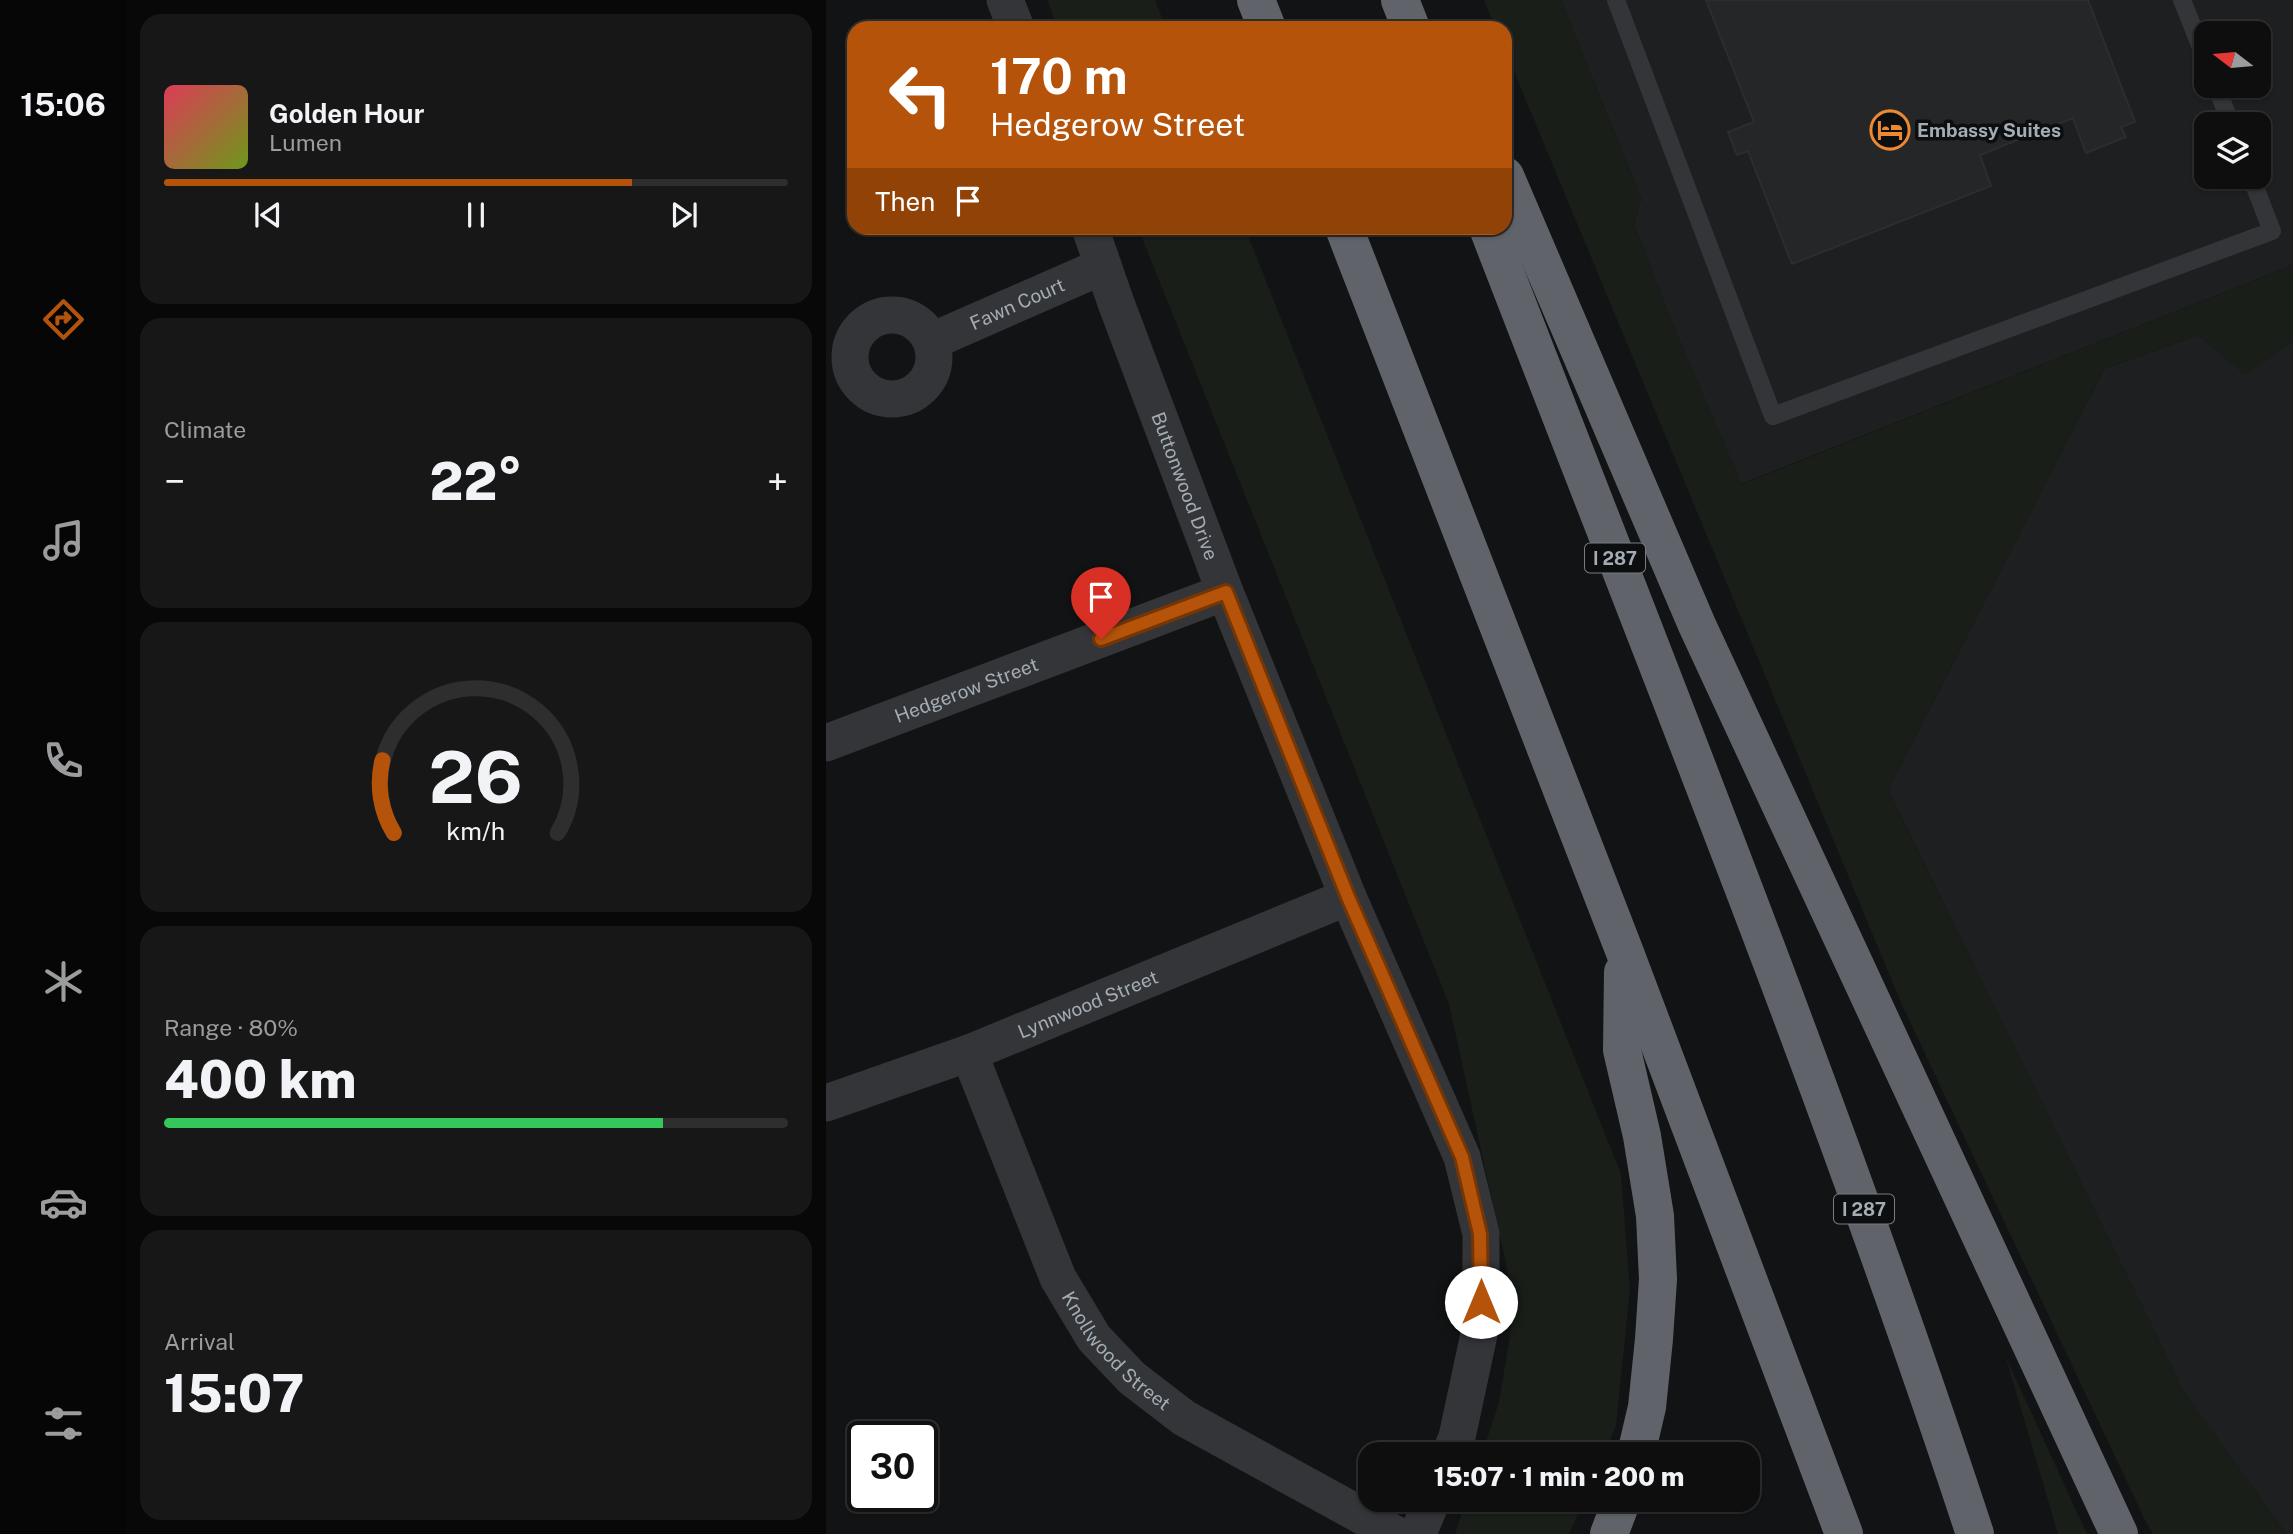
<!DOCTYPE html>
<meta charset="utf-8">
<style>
:root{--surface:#0e0e0f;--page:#171718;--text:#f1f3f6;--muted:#9b9c9e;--line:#2e2e2f;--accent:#b45309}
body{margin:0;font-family:"Public Sans",sans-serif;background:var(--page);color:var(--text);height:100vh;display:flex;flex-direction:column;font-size:26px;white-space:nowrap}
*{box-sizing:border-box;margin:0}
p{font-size:23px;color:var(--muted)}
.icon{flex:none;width:38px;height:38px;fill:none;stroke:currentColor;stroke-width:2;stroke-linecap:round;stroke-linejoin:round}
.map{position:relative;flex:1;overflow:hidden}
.sheet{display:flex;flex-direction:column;gap:14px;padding:14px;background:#080808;width:700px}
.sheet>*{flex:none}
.guide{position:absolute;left:21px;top:21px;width:665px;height:214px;border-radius:21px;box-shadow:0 2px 5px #0004,0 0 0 2px var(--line);background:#b45309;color:#fff;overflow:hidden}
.needle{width:46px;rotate:286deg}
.buttons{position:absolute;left:1368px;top:21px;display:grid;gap:14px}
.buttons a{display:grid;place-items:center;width:77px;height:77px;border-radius:14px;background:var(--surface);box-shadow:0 2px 5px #0004,0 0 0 2px var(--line);font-size:35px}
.speed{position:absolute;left:21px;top:1421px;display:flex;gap:14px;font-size:35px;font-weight:700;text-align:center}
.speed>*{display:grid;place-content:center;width:91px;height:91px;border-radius:50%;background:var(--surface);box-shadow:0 2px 5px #0004,0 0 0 2px var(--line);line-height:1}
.speed .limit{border:4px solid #111;border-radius:10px;background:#fff;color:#111}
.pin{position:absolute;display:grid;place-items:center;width:60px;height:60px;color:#fff;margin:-72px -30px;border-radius:50% 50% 50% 0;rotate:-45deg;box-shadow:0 0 7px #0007}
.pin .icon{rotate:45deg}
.me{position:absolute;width:77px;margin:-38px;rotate:0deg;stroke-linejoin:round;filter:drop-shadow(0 0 5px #0008)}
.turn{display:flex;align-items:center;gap:24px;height:147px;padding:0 28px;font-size:32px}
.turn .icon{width:91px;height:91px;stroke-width:2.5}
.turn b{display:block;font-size:49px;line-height:60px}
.then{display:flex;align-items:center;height:66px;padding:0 28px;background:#0003;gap:14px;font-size:26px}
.big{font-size:52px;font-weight:800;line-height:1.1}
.sheet .widget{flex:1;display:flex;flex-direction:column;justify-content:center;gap:10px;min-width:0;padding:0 24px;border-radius:21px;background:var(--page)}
.sheet .dial{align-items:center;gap:0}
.dial svg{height:182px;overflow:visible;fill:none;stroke:var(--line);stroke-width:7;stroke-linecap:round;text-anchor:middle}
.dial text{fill:var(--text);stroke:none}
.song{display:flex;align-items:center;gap:21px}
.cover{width:84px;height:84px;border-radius:10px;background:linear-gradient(135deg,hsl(350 70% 55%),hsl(80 70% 35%))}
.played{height:7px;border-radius:4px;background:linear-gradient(90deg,var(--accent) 75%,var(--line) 75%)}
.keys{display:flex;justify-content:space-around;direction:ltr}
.heat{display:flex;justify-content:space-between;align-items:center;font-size:38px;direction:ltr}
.charge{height:10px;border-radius:5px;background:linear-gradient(90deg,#34c759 80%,var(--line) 0)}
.trip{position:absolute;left:532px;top:1442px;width:402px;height:70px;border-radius:21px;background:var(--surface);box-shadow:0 2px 5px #0004,0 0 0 2px var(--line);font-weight:800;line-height:70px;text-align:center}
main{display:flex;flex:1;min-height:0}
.tab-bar{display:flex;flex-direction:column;width:126px;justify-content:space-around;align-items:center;background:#060606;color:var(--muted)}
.tab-bar .icon{width:49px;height:49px}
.tab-bar .selected{color:var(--accent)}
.tab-bar b{font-size:32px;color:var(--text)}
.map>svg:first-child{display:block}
.built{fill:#1e1f21;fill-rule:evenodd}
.green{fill:#191e19}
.building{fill:#252628;stroke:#2c2d30;stroke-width:2}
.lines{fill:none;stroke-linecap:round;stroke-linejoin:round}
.service{stroke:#333539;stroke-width:18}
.minor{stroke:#333539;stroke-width:37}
.motorway{stroke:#60646a;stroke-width:38}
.route-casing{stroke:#753606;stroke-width:18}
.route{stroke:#b45309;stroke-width:12}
.labels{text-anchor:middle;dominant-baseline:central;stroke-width:7;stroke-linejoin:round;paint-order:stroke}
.shield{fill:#0d0e0f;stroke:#777d82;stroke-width:2}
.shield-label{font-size:18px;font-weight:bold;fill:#a4acb4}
.poi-label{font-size:19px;font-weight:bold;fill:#a4acb4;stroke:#0d0e0f;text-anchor:start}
.street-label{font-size:19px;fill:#a4acb4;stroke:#0d0e0f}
</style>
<main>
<nav class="tab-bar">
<b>15:06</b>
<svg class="icon selected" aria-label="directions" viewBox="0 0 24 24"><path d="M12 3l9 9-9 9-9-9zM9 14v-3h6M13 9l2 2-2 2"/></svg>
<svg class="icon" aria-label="music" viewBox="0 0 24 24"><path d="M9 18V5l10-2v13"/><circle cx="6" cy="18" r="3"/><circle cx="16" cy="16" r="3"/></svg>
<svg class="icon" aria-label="phone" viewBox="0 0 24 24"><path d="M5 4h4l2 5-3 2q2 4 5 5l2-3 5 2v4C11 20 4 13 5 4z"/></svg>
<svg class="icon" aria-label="climate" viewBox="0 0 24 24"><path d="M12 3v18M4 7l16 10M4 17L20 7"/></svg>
<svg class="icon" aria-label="car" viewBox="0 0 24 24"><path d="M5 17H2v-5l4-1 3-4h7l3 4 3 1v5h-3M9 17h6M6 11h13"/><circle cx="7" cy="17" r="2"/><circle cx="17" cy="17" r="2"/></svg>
<svg class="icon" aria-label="filters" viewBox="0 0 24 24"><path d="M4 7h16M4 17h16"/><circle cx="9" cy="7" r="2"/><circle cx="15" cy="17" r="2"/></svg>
</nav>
<section class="sheet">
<div class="widget">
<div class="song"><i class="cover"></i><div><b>Golden Hour</b><p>Lumen</p></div></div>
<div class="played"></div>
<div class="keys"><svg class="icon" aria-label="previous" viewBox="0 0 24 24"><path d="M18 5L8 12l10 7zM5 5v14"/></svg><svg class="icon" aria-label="pause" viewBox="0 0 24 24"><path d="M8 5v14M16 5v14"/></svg><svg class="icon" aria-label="next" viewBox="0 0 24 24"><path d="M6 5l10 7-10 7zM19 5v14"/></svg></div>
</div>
<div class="widget"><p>Climate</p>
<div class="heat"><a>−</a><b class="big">22°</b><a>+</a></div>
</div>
<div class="widget dial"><svg viewBox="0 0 100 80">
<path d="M14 69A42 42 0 1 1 86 69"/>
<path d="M14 69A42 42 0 0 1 9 37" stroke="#b45309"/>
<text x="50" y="56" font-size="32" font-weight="700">26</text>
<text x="50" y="72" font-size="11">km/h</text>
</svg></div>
<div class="widget"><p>Range · 80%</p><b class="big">400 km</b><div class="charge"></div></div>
<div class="widget"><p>Arrival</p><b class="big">15:07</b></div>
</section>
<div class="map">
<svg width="1467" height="1534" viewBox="0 0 1467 1534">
<rect width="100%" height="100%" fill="#121314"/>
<g class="built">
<path d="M735,0h732v265l-552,219 -68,-159 -39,-100 7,-26zM1381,33h52v53h-52zM1381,124h52v53h-52z"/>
<polygon points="1372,335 1419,374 1467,342 1467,1534 1460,1534 1358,1392 1062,790 1278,369"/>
</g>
<g class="green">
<polygon points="221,0 329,0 340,28 232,28"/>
<polygon points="658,0 735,0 815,199 808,225 847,325 916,484 1467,265 1467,342 1419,375 1372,335 1278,369 1062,790 1358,1391 1460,1534 1327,1534 1319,1520 1076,1005 679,50 679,28 670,28"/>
<polygon points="312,228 419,228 795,1174 804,1289 790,1426 778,1454 656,1454 673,1402 689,1305 623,1004"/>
<polygon points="1179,1355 1261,1534 1232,1534"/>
<polygon points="640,1500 758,1500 743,1534 629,1534"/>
</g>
<polygon class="building" points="880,0 1262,0 1309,122 1295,127 1300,137 1260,153 1247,118 1154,155 1165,186 966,264 922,151 911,155 902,132 928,122"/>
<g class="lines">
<g class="service">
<polyline points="790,0 947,416 1446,231 1425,177"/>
<polyline points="1356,0 1381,63"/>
<polyline points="1390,86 1405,124"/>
</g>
<g class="minor">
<polyline points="179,0 190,28"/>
<path id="s1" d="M264,228l26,75 109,289 123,305 114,260 19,77v91l-24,112 -7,17"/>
<circle cx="66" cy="357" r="42"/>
<path id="s2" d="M106,341l171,-75"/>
<path id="s3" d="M0,743l399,-151"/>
<path id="s4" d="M143,1053l89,225 36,60 38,40 52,40 211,116"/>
<path id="s5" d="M0,1103l143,-50 379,-156"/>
<polyline points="592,1534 606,1500"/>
</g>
<g class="motorway">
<polyline points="430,0 441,28"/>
<polyline points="574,0 585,28"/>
<polyline points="679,176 871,625 1293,1534"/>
<polyline points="518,228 798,950 1018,1534"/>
<path d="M662,228c167,433 342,865 487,1306"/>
<polyline points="797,972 796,1050 816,1136 829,1216 832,1279 828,1339 821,1407 810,1454"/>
<polyline points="783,1534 796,1500"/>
</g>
</g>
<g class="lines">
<g class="route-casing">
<polyline id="route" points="275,639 400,592 522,897 636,1157 654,1234 655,1302"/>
</g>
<use href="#route" class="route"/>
</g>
<defs>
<g id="hotel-ring" transform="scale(2.0125)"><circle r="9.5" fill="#0d0e0f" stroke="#ec8932" stroke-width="1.5"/><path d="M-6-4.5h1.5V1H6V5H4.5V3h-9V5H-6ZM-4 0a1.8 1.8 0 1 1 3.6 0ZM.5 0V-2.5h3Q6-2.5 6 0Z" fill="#ec8932"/></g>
</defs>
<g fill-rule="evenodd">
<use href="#hotel-ring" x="1064" y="130"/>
</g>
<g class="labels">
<g class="shield">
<rect x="759" y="543.5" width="60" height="29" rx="5"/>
<rect x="1008" y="1194.5" width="60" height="29" rx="5"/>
</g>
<g class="shield-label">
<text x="789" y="558">I 287</text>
<text x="1038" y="1209">I 287</text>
</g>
<g class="poi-label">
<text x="1091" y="130">Embassy Suites</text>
</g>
<g class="street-label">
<text stroke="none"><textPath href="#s2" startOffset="93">Fawn Court</textPath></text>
<text stroke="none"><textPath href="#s1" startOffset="275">Buttonwood Drive</textPath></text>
<text stroke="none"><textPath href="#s3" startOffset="150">Hedgerow Street</textPath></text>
<text stroke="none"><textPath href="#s5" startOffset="280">Lynnwood Street</textPath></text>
<text stroke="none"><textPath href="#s4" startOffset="336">Knollwood Street</textPath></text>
</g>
</g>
</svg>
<div class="buttons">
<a><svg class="needle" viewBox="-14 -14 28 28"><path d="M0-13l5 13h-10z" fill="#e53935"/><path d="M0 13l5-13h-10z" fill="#9b9c9e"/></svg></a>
<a><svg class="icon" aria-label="layers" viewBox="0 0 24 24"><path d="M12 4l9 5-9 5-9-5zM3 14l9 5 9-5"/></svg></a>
</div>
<div class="speed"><div class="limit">30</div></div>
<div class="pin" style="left:275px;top:639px;background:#d93025"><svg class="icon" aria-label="arrive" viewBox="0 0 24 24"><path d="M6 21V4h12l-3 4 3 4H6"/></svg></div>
<svg class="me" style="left:655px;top:1302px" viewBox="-20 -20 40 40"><circle r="19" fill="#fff"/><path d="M0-13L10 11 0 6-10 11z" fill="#b45309"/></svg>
<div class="trip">15:07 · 1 min · 200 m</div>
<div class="guide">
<div class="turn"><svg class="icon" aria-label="left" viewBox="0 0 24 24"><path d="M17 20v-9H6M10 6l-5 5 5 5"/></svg><div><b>170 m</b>Hedgerow Street</div></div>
<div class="then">Then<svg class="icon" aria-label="arrive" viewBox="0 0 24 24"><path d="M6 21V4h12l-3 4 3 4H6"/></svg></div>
</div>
</div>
</main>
